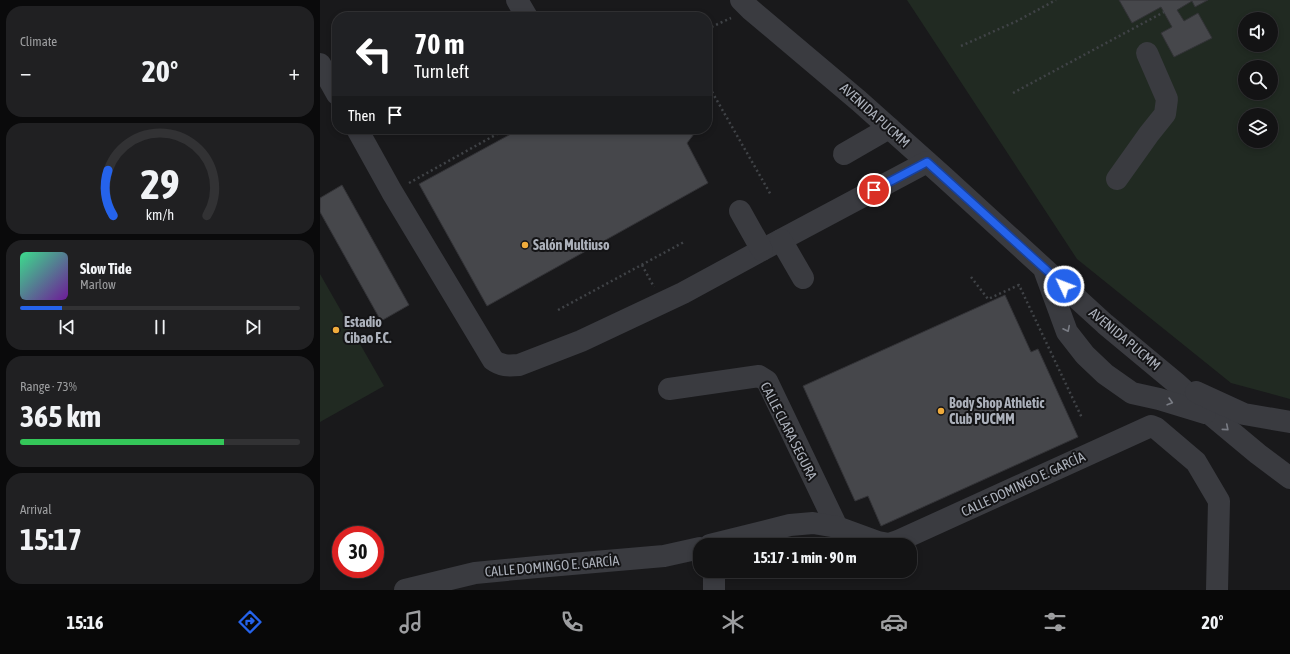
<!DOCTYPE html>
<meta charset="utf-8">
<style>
:root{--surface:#131314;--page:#202022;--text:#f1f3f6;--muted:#9d9ea0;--line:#323234;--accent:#2563eb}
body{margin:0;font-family:"Asap Condensed",sans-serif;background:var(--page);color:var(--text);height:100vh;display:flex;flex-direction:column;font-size:15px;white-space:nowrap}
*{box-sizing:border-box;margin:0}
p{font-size:13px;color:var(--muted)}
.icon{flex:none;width:22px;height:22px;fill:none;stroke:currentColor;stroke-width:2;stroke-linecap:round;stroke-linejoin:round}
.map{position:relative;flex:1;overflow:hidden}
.drawer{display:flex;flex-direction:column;gap:6px;padding:6px;background:#0a0a0b;width:320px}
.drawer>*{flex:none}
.hud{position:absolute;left:12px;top:12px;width:380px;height:122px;border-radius:16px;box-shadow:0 2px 6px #0003,0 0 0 1px var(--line);background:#202124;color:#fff;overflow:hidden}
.buttons{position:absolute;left:918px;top:12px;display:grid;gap:8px}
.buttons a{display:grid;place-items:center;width:40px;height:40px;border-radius:50%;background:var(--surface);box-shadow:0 2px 6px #0003,0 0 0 1px var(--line);font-size:20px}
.speed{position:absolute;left:12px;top:526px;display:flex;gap:8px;font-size:20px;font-weight:700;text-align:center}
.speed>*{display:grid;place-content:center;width:52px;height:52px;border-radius:50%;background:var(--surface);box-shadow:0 2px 6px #0003,0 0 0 1px var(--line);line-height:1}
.speed .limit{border:6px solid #d22;background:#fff;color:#111}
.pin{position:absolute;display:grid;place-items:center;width:34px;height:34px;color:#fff;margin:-17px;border:2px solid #fff;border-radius:50%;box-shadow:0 1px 4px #0007}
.me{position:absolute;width:44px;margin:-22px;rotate:313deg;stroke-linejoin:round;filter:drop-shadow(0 0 3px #0008)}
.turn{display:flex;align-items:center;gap:14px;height:84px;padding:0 16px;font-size:18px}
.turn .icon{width:52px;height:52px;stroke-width:2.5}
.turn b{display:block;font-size:28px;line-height:34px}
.then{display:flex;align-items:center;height:38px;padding:0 16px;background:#0003;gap:8px;font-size:15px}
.big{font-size:30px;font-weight:700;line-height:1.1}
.drawer .tile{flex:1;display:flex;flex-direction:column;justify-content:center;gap:6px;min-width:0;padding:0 14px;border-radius:16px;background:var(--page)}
.drawer .dial{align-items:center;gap:0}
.dial svg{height:104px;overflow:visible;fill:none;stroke:var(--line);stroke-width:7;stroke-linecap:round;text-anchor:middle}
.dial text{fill:var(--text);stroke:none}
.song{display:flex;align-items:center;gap:12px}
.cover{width:48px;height:48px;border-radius:6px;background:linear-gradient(135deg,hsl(150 70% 55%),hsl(280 70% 35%))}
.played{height:4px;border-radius:2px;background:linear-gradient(90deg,var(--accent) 15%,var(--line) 15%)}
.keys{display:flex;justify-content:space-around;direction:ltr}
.heat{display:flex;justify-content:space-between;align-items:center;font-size:22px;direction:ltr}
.charge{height:6px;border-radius:3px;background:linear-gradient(90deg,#34c759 73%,var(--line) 0)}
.trip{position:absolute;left:373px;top:538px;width:224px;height:40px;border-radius:16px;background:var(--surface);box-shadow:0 2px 6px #0003,0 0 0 1px var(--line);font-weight:700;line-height:40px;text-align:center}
.menu{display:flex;height:64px;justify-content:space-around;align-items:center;background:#080808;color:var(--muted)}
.menu .icon{width:28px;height:28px}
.menu .active{color:var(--accent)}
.menu b{font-size:18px;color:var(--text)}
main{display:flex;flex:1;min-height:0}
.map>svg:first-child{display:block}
.green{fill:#212a22;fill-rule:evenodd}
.building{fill:#46474b;stroke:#333337}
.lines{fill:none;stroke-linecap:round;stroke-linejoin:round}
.path{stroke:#404347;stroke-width:2.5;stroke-dasharray:2 3;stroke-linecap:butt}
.minor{stroke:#3a3b40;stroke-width:22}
.oneway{stroke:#797c84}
.route-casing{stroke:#184099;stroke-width:10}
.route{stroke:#2563eb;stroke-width:7}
.poi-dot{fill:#f0ac3c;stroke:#141416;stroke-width:1.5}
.labels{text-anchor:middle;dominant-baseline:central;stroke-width:4;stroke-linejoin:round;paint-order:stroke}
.street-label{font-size:14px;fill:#acb1bb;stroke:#141416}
.poi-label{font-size:14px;font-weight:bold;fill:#acb1bb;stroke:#141416;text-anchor:start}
</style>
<main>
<section class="drawer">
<div class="tile"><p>Climate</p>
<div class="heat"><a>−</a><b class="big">20°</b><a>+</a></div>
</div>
<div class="tile dial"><svg viewBox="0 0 100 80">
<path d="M14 69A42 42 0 1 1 86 69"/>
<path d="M14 69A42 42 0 0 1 10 34" stroke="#2563eb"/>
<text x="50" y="56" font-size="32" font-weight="700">29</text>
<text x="50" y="72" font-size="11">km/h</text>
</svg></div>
<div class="tile">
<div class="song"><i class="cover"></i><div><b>Slow Tide</b><p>Marlow</p></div></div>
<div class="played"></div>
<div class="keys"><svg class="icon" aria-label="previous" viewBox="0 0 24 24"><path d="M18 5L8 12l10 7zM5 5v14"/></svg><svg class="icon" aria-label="pause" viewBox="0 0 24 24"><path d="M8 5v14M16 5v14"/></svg><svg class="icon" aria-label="next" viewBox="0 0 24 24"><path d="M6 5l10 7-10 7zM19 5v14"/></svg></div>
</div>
<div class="tile"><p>Range · 73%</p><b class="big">365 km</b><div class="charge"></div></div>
<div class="tile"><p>Arrival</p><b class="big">15:17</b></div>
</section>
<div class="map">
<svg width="970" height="590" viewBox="0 0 970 590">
<rect width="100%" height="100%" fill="#19191b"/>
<g class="green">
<path d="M587,0h383v399l-59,-16 -154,-124zM925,19h26v26h-26zM925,67h26v26h-26zM925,115h26v26h-26z"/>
<polygon points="0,274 64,386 0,422"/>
</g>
<g class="building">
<polygon points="799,0 888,0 875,7 872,1 857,10 864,21 878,13 892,38 854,57 841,33 852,27 841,7 812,23"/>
<polygon points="200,129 376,129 374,134 367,143 388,183 167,306 99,184"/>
<polygon points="22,185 89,305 61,321 0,212 0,198"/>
<polygon points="685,295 711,352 718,349 758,437 561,526 548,496 535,501 483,386"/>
</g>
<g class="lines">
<g class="path">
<polyline points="387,29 411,18"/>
<polyline points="641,46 697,21 736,0"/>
<polyline points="387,83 451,195"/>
<polyline points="693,93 844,12"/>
<polyline points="89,183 186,129"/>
<polyline points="322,265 334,287"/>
<polyline points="651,277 668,299 699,285 762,418"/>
<polyline points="238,310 364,242"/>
</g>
<g class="minor">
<polyline points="197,0 207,17"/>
<polyline points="421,0 430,9 539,101 624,177 785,324 856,383 890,414 938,454 970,478"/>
<polyline points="0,64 17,94"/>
<path d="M37,129l35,63 101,168c8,6 15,6 26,5l62,-24 102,-48 79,-43 165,-88"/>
<polyline points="524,154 569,128"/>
<polyline points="797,179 829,134 845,114 847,99 827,53"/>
<polyline points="420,211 442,250"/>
<polyline points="461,240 483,278"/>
<polyline points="725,272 747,332 765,355 785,374 812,393 839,399 885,413"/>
<polyline points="349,389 439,376 447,381 517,527"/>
<polyline points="876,392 924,414 970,422"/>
<polyline points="390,545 470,525 493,523 517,527 558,542 569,544 578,541 831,426 836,428 876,462 899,501 897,590"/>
<polyline points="394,571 394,590"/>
<polyline points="85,590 155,573 217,567 344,556 380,548"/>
</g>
</g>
<defs><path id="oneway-chevron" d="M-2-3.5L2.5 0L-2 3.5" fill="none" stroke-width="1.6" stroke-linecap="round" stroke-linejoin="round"/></defs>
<g class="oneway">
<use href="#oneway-chevron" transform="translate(747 329) rotate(64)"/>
<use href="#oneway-chevron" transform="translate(850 402) rotate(16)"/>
<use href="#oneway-chevron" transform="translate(906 428) rotate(40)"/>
</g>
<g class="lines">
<g class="route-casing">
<polyline id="route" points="554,190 607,162 744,286"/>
</g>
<use href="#route" class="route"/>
</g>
<g class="poi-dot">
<circle cx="205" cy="245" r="4"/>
<circle cx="16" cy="330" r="4"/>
<circle cx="621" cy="411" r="4"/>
</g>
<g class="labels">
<g class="street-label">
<text transform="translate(555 115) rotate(42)">AVENIDA PUCMM</text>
<text transform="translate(805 339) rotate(40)">AVENIDA PUCMM</text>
<text transform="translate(469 431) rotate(63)">CALLE CLARA SEGURA</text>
<text transform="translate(703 484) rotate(-25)">CALLE DOMINGO E. GARCÍA</text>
<text transform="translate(232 566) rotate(-5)">CALLE DOMINGO E. GARCÍA</text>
</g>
<g class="poi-label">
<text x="213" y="245">Salón Multiuso</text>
<text x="24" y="322">Estadio<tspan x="24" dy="16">Cibao F.C.</tspan></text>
<text x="629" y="403">Body Shop Athletic<tspan x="629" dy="16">Club PUCMM</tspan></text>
</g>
</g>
</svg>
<div class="buttons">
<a><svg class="icon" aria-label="sound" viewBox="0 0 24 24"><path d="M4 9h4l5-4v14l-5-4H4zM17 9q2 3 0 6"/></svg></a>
<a><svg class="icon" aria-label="search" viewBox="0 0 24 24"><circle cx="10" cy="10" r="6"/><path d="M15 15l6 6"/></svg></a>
<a><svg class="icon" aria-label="layers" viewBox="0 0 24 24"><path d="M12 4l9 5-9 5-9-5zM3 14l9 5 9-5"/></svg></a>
</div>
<div class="speed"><div class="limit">30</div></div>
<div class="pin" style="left:554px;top:190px;background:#d93025"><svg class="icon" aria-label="arrive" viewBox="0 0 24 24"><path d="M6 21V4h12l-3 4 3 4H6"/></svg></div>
<svg class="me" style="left:744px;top:286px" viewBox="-20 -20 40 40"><circle r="17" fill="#2563eb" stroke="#fff" stroke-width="3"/><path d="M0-11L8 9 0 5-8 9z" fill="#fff"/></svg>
<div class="trip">15:17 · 1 min · 90 m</div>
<div class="hud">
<div class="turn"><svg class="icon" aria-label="left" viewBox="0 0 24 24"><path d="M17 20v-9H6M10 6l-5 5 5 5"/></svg><div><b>70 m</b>Turn left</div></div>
<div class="then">Then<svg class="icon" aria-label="arrive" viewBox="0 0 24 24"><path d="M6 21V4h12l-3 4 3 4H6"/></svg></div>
</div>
</div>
</main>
<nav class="menu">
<b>15:16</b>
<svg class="icon active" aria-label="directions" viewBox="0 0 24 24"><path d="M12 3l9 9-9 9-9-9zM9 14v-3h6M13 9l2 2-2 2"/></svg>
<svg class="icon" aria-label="music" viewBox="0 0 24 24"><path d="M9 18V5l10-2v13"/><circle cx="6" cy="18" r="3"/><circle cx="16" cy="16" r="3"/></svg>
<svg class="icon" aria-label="phone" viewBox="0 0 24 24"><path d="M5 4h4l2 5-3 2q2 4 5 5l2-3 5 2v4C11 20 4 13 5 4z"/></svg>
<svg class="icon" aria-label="climate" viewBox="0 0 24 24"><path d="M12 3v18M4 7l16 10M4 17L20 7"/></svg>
<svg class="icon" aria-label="car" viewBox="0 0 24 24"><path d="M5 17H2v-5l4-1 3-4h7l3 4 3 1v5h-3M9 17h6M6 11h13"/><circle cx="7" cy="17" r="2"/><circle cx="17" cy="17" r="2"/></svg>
<svg class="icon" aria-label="filters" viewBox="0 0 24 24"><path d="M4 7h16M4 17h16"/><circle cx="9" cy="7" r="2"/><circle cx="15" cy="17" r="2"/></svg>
<b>20°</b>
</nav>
